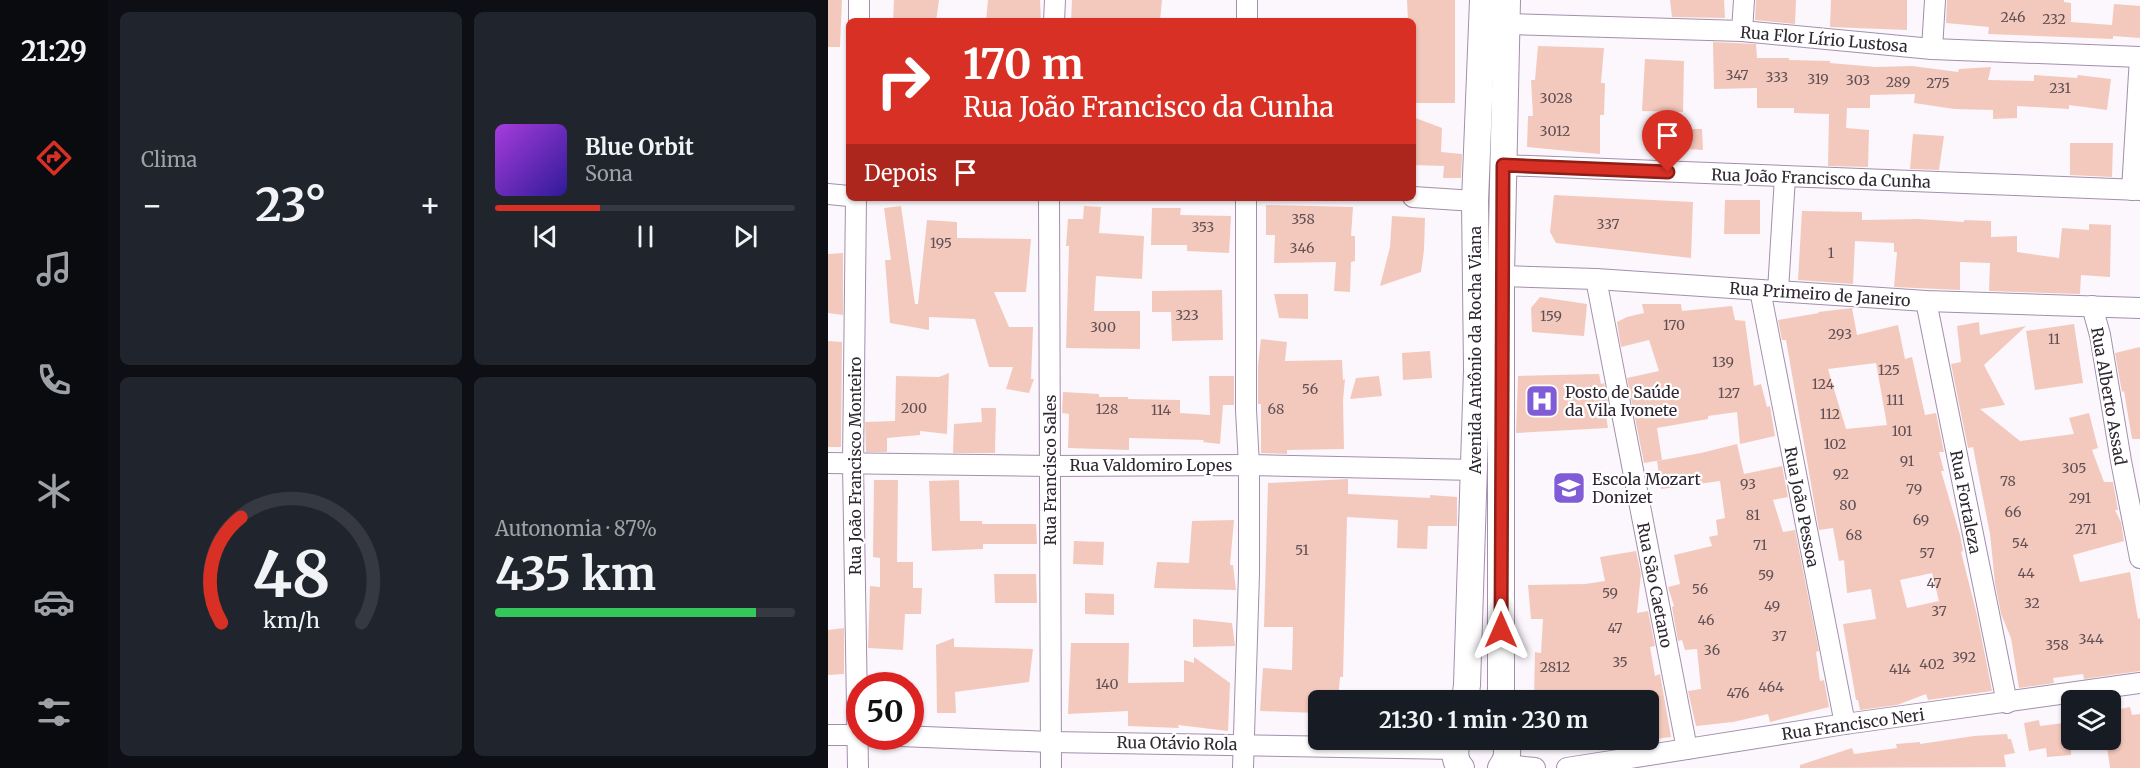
<!DOCTYPE html>
<html lang="pt">
<meta charset="utf-8">
<style>
:root{--surface:#171b24;--page:#20242c;--text:#f1f3f6;--muted:#9ea1a6;--line:#363941;--accent:#d93025}
body{margin:0;font-family:Merriweather,serif;background:var(--page);color:var(--text);height:100vh;display:flex;flex-direction:column;font-size:22px;white-space:nowrap}
*{box-sizing:border-box;margin:0}
p{font-size:20px;color:var(--muted)}
.icon{flex:none;width:33px;height:33px;fill:none;stroke:currentColor;stroke-width:2;stroke-linecap:round;stroke-linejoin:round}
.map{position:relative;flex:1;overflow:hidden}
.sheet{display:flex;flex-direction:column;gap:12px;padding:12px;background:#0d0f14;width:720px}
.sheet>*{flex:none}
.guide{position:absolute;left:18px;top:18px;width:570px;height:183px;border-radius:9px;box-shadow:0 2px 4px #0004;background:#d93025;color:#fff;overflow:hidden}
.controls{position:absolute;left:1233px;top:690px;display:grid;gap:12px}
.controls a{display:grid;place-items:center;width:60px;height:60px;border-radius:9px;background:var(--surface);box-shadow:0 2px 4px #0004;font-size:30px}
.speed{position:absolute;left:18px;top:672px;display:flex;gap:12px;font-size:30px;font-weight:700;text-align:center}
.speed>*{display:grid;place-content:center;width:78px;height:78px;border-radius:50%;background:var(--surface);box-shadow:0 2px 4px #0004;line-height:1}
.speed .limit{border:9px solid #d22;background:#fff;color:#111}
.pin{position:absolute;display:grid;place-items:center;width:51px;height:51px;color:#fff;margin:-62px -26px;border-radius:50% 50% 50% 0;rotate:-45deg;box-shadow:0 0 6px #0007}
.pin .icon{rotate:45deg}
.me{position:absolute;width:66px;margin:-33px;rotate:0deg;stroke-linejoin:round;filter:drop-shadow(0 0 4px #0008)}
.turn{display:flex;align-items:center;gap:21px;height:126px;padding:0 18px;font-size:27px}
.turn .icon{width:78px;height:78px;stroke-width:2.5}
.turn b{display:block;font-size:42px;line-height:51px}
.then{display:flex;align-items:center;height:57px;padding:0 18px;background:#0003;gap:12px;font-size:22px}
.big{font-size:45px;font-weight:700;line-height:1.1}
.sheet .widget{flex:1;display:flex;flex-direction:column;justify-content:center;gap:9px;min-width:0;padding:0 21px;border-radius:9px;background:var(--page)}
.sheet .dial{align-items:center;gap:0}
.dial svg{height:156px;overflow:visible;fill:none;stroke:var(--line);stroke-width:7;stroke-linecap:round;text-anchor:middle}
.dial text{fill:var(--text);stroke:none}
.song{display:flex;align-items:center;gap:18px}
.cover{width:72px;height:72px;border-radius:9px;background:linear-gradient(135deg,hsl(280 70% 55%),hsl(250 70% 35%))}
.played{height:6px;border-radius:3px;background:linear-gradient(90deg,var(--accent) 35%,var(--line) 35%)}
.keys{display:flex;justify-content:space-around;direction:ltr}
.heat{display:flex;justify-content:space-between;align-items:center;font-size:33px;direction:ltr}
.charge{height:9px;border-radius:4px;background:linear-gradient(90deg,#34c759 87%,var(--line) 0)}
.sheet .tiles{flex:1;display:grid;gap:12px;grid-template-columns:repeat(2,1fr)}
.trip{position:absolute;left:480px;top:690px;width:351px;height:60px;border-radius:9px;background:var(--surface);box-shadow:0 2px 4px #0004;font-weight:700;line-height:60px;text-align:center}
main{display:flex;flex:1;min-height:0}
.dock{display:flex;flex-direction:column;width:108px;justify-content:space-around;align-items:center;background:#090b0e;color:var(--muted)}
.dock .icon{width:42px;height:42px}
.dock .current{color:var(--accent)}
.dock b{font-size:27px;color:var(--text)}
.map>svg:first-child{display:block}
.building{fill:#f4c9bd;fill-rule:evenodd}
.lines{fill:none;stroke-linecap:round;stroke-linejoin:round}
.minor-casing{stroke:#a38fab;stroke-width:22}
.major-casing{stroke:#a38fab;stroke-width:28}
.minor{stroke:#fff;stroke-width:20}
.major{stroke:#fff;stroke-width:26}
.route-casing{stroke:#8d1f18;stroke-width:15}
.route{stroke:#d93025;stroke-width:10}
.labels{text-anchor:middle;dominant-baseline:central;stroke-width:4.5;stroke-linejoin:round;paint-order:stroke}
.number-label{font-size:14px;fill:#605055}
.street-label{font-size:16px;fill:#2f2732;stroke:#fff}
.poi-label{font-size:16px;fill:#2f2732;stroke:#fff;text-anchor:start}
</style>
<main>
<nav class="dock">
<b>21:29</b>
<svg class="icon current" aria-label="directions" viewBox="0 0 24 24"><path d="M12 3l9 9-9 9-9-9zM9 14v-3h6M13 9l2 2-2 2"/></svg>
<svg class="icon" aria-label="music" viewBox="0 0 24 24"><path d="M9 18V5l10-2v13"/><circle cx="6" cy="18" r="3"/><circle cx="16" cy="16" r="3"/></svg>
<svg class="icon" aria-label="phone" viewBox="0 0 24 24"><path d="M5 4h4l2 5-3 2q2 4 5 5l2-3 5 2v4C11 20 4 13 5 4z"/></svg>
<svg class="icon" aria-label="climate" viewBox="0 0 24 24"><path d="M12 3v18M4 7l16 10M4 17L20 7"/></svg>
<svg class="icon" aria-label="car" viewBox="0 0 24 24"><path d="M5 17H2v-5l4-1 3-4h7l3 4 3 1v5h-3M9 17h6M6 11h13"/><circle cx="7" cy="17" r="2"/><circle cx="17" cy="17" r="2"/></svg>
<svg class="icon" aria-label="filters" viewBox="0 0 24 24"><path d="M4 7h16M4 17h16"/><circle cx="9" cy="7" r="2"/><circle cx="15" cy="17" r="2"/></svg>
</nav>
<section class="sheet">
<div class="tiles">
<div class="widget"><p>Clima</p>
<div class="heat"><a>−</a><b class="big">23°</b><a>+</a></div>
</div>
<div class="widget">
<div class="song"><i class="cover"></i><div><b>Blue Orbit</b><p>Sona</p></div></div>
<div class="played"></div>
<div class="keys"><svg class="icon" aria-label="previous" viewBox="0 0 24 24"><path d="M18 5L8 12l10 7zM5 5v14"/></svg><svg class="icon" aria-label="pause" viewBox="0 0 24 24"><path d="M8 5v14M16 5v14"/></svg><svg class="icon" aria-label="next" viewBox="0 0 24 24"><path d="M6 5l10 7-10 7zM19 5v14"/></svg></div>
</div>
<div class="widget dial"><svg viewBox="0 0 100 80">
<path d="M14 69A42 42 0 1 1 86 69"/>
<path d="M14 69A42 42 0 0 1 24 15" stroke="#d93025"/>
<text x="50" y="56" font-size="32" font-weight="700">48</text>
<text x="50" y="72" font-size="11">km/h</text>
</svg></div>
<div class="widget"><p>Autonomia · 87%</p><b class="big">435 km</b><div class="charge"></div></div>
</div>
</section>
<div class="map">
<svg width="1312" height="768" viewBox="0 0 1312 768">
<rect width="100%" height="100%" fill="#fbf7fd"/>
<g class="building">
<polygon points="0,0 14,0 12,47 0,47"/>
<polygon points="66,0 111,0 108,21 65,21"/>
<polygon points="160,0 212,0 213,21 158,21"/>
<polygon points="244,0 334,0 332,21 243,21"/>
<polygon points="579,0 627,0 627,103 587,103 586,21 580,21"/>
<polygon points="842,0 896,0 897,18 844,17"/>
<polygon points="928,0 968,0 967,24 927,20"/>
<polygon points="1003,0 1079,0 1079,30 1002,27"/>
<polygon points="1119,0 1236,0 1236,2 1243,3 1243,22 1284,25 1286,4 1312,6 1312,38 1285,36 1285,39 1160,34 1161,27 1118,23"/>
<polygon points="885,42 928,44 929,58 961,58 961,60 1002,61 1002,63 1048,67 1084,66 1130,72 1131,69 1163,67 1160,80 1206,81 1206,75 1249,78 1250,75 1283,79 1279,110 1241,105 1241,109 1189,106 1189,118 1165,119 1165,110 1126,109 1086,103 1087,94 1042,95 1042,108 1019,108 1018,128 1041,130 1040,167 1000,166 1001,114 966,113 966,108 929,108 929,88 886,89"/>
<polygon points="710,46 776,48 773,83 777,83 776,115 772,115 772,154 699,147 700,116 705,116 703,80 707,80"/>
<polygon points="817,59 856,61 855,112 814,111"/>
<polygon points="585,117 614,128 613,152 634,154 633,178 615,178 616,166 585,165"/>
<polygon points="847,129 874,129 875,150 843,148"/>
<polygon points="1085,134 1116,136 1111,170 1082,169"/>
<polygon points="1242,143 1285,143 1284,177 1242,175"/>
<polygon points="726,195 865,202 863,258 728,243 722,232"/>
<polygon points="897,200 932,200 932,234 896,234"/>
<polygon points="438,205 525,207 523,236 527,236 527,261 523,262 522,292 506,291 508,262 446,263 447,235 438,235"/>
<polygon points="73,206 87,304 90,304 99,220 129,222 129,238 203,239 198,292 166,292 181,327 205,327 203,379 206,379 201,393 178,389 185,367 161,367 147,319 101,317 101,330 62,323 57,260 63,260 56,208"/>
<polygon points="256,206 273,207 271,233 316,236 314,279 268,276 266,311 312,311 312,349 238,348 241,246 238,246 240,219 255,219"/>
<polygon points="324,208 353,208 352,215 403,216 401,253 359,251 359,245 323,245"/>
<polygon points="974,211 1034,212 1034,220 1091,219 1136,222 1136,220 1163,221 1163,237 1189,236 1189,252 1231,258 1234,228 1261,230 1261,224 1283,225 1282,277 1253,275 1252,294 1161,291 1162,263 1132,262 1132,290 1066,287 1069,252 1066,252 1066,243 1027,241 1025,284 970,280"/>
<polygon points="564,216 597,218 596,250 593,272 552,286 562,247"/>
<polygon points="15,253 15,315 0,313 0,254"/>
<polygon points="394,290 395,340 344,341 343,312 324,312 324,291"/>
<polygon points="446,294 480,294 480,319 451,318"/>
<polygon points="712,297 759,304 756,336 704,332 703,308"/>
<polygon points="814,304 853,304 854,311 904,306 907,320 917,321 926,386 933,384 939,407 942,406 947,436 912,444 909,412 880,416 880,419 829,428 834,460 816,463 799,378 831,371 821,340 793,347 789,322 799,317 816,313"/>
<path d="M1024,308l5,27 41,-10 7,34 7,-2 13,58 11,-2 8,39h-5l5,19h-3l19,64 3,16 -2,1 16,63 15,76 -64,9 -2,-6 -29,11 -37,5 -2,-10h-2l-13,-76 33,-5 -5,-30 -24,4 -3,-33 -5,1 -6,-33 -14,2 -33,-190h-4l-4,-20 41,-7 -1,-1zM1048,363l11,62 -41,4 -18,-60zM1104,573l7,28 -32,7 -7,-28z"/>
<polygon points="1151,322 1152,335 1198,326 1156,365 1177,405 1152,409 1192,441 1246,434 1241,418 1261,413 1270,448 1264,450 1276,482 1285,482 1290,510 1287,510 1293,522 1296,541 1245,555 1252,582 1302,572 1310,619 1312,618 1312,671 1256,679 1255,674 1225,678 1226,683 1191,688 1183,638 1173,614 1167,583 1162,534 1145,447 1140,448 1123,364 1133,362 1129,326"/>
<polygon points="1246,324 1255,383 1207,390 1198,331"/>
<polygon points="433,339 459,342 457,361 514,360 515,380 517,379 515,400 516,449 459,450 459,454 433,453 433,404 430,404 430,365"/>
<polygon points="0,341 14,342 13,447 0,447"/>
<polygon points="1312,347 1312,439 1304,439 1296,391 1294,392 1287,353"/>
<polygon points="602,351 604,378 575,380 574,353"/>
<polygon points="121,373 119,434 92,431 92,435 59,438 59,452 38,452 37,422 67,421 68,376 111,377"/>
<polygon points="771,374 773,384 776,383 782,414 778,415 780,428 688,433 690,376"/>
<polygon points="381,376 406,376 406,405 395,405 392,444 375,442 376,440 301,438 301,450 240,448 241,414 234,413 235,392 271,394 271,397 300,397 300,399 352,400 352,413 382,415"/>
<polygon points="551,376 554,396 522,399 528,378"/>
<polygon points="153,408 168,408 167,453 125,453 126,424 154,422"/>
<polygon points="909,444 916,474 954,466 960,497 945,500 955,532 967,530 991,651 988,652 992,681 996,680 1001,707 942,722 940,714 905,722 868,726 860,691 873,689 869,649 857,650 854,640 850,641 844,607 846,606 840,587 852,584 846,555 884,546 881,537 890,535 888,520 897,518 892,481 833,489 829,461 873,453"/>
<polygon points="520,479 520,494 602,498 602,495 629,497 629,526 600,526 599,549 569,548 570,520 519,517 515,677 512,677 510,700 490,700 490,713 432,711 435,668 464,670 465,627 436,627 440,483"/>
<polygon points="46,480 70,480 69,562 85,562 85,588 94,588 93,614 77,614 75,650 40,648 42,586 52,587 52,558 45,557"/>
<polygon points="131,480 132,521 154,521 154,524 208,524 209,544 155,544 155,549 104,551 101,481"/>
<polygon points="406,520 402,565 405,565 408,590 326,588 329,562 361,563 364,521"/>
<polygon points="246,541 276,542 275,565 245,564"/>
<polygon points="808,551 813,574 809,613 820,611 827,646 822,647 827,676 832,674 843,737 820,740 820,700 706,700 707,652 713,653 715,619 703,619 700,585 757,584 777,581 772,557"/>
<polygon points="166,574 208,574 209,603 167,603"/>
<polygon points="257,593 286,594 286,615 257,614"/>
<polygon points="365,619 404,623 407,646 365,647"/>
<polygon points="16,628 16,674 0,675 0,630"/>
<polygon points="126,638 126,647 205,649 201,682 127,692 128,713 109,713 108,645"/>
<polygon points="243,643 301,643 300,683 356,682 356,660 366,663 366,657 402,683 400,731 350,725 351,728 300,726 300,711 240,714"/>
<polygon points="1302,707 1304,715 1312,714 1312,768 1282,768 1278,740 1282,740 1282,711"/>
<polygon points="1211,720 1212,726 1244,722 1243,755 1219,757 1218,748 1201,751 1196,723"/>
<polygon points="1179,734 1180,739 1183,739 1187,753 1176,755 1178,767 972,768 972,765 1024,748 1026,754 1069,748 1068,744 1092,742 1092,744 1146,736"/>
</g>
<g class="lines">
<g class="minor-casing">
<g id="minor">
<polyline points="31,21 31,0"/>
<polyline points="226,21 227,0"/>
<polyline points="419,21 419,0"/>
<polyline points="679,24 914,31 1104,49 1312,57"/>
<polyline points="914,31 916,0"/>
<polyline points="1104,49 1107,0"/>
<polyline points="675,165 1312,190"/>
<polyline points="1304,190 1312,57"/>
<polyline points="0,194 21,196"/>
<polyline points="585,197 647,201"/>
<polyline points="28,198 25,464 30,768"/>
<polyline points="221,198 223,768"/>
<polyline points="673,276 768,279 1098,301 1312,308"/>
<polyline points="768,279 859,749"/>
<polyline points="932,290 1017,724"/>
<polyline points="950,291 957,177"/>
<polyline points="1098,301 1179,703"/>
<polyline points="1264,306 1272,335 1293,461 1312,558"/>
<polyline points="0,463 222,466 421,465 647,470"/>
<polyline points="0,735 32,735"/>
<polyline points="72,736 223,742 627,749"/>
<polyline points="676,765 707,768"/>
<polyline points="415,768 421,573 421,465 418,410 418,198"/>
<polyline points="739,768 1017,724 1312,683"/>
</g>
</g>
<g class="major-casing">
<g id="major">
<polyline points="637,700 639,685 649,370 647,201 655,0"/>
<polyline points="673,700 673,276 679,0"/>
<path d="M630,740c-4,9 -4,21 3,28"/>
<path d="M673,768c7,-9 8,-18 3,-28"/>
</g>
</g>
<use href="#minor" class="minor"/>
<use href="#major" class="major"/>
</g>
<g class="lines">
<g class="route-casing">
<polyline id="route" points="673,630 675,165 840,172"/>
</g>
<use href="#route" class="route"/>
</g>
<defs>
<g id="hospital-square" transform="scale(1.725)"><rect x="-9" y="-9" width="18" height="18" rx="4" fill="#805cd6" stroke="#fff"/><path d="M-5-5h3v3.5h4V-5h3V5h-3V1.5h-4V5h-3Z" fill="#fff"/></g>
<g id="school-square" transform="scale(1.725)"><rect x="-9" y="-9" width="18" height="18" rx="4" fill="#805cd6" stroke="#fff"/><path d="M0-5L7-2L0 1L-7-2ZM-4 1L0 2.5L4 1V4Q0 6-4 4Z" fill="#fff"/></g>
</defs>
<g fill-rule="evenodd">
<use href="#hospital-square" x="714" y="401"/>
<use href="#school-square" x="741" y="488"/>
</g>
<g class="labels">
<g class="number-label">
<text x="1185" y="17">246</text>
<text x="1226" y="19">232</text>
<text x="909" y="75">347</text>
<text x="949" y="77">333</text>
<text x="990" y="79">319</text>
<text x="1030" y="80">303</text>
<text x="1070" y="82">289</text>
<text x="1110" y="83">275</text>
<text x="1232" y="88">231</text>
<text x="728" y="98">3028</text>
<text x="727" y="131">3012</text>
<text x="475" y="219">358</text>
<text x="780" y="224">337</text>
<text x="375" y="227">353</text>
<text x="113" y="243">195</text>
<text x="474" y="248">346</text>
<text x="1003" y="253">1</text>
<text x="359" y="315">323</text>
<text x="723" y="316">159</text>
<text x="846" y="325">170</text>
<text x="275" y="327">300</text>
<text x="1012" y="334">293</text>
<text x="1226" y="339">11</text>
<text x="895" y="362">139</text>
<text x="1061" y="370">125</text>
<text x="995" y="384">124</text>
<text x="482" y="389">56</text>
<text x="901" y="393">127</text>
<text x="1067" y="400">111</text>
<text x="86" y="408">200</text>
<text x="279" y="409">128</text>
<text x="448" y="409">68</text>
<text x="333" y="410">114</text>
<text x="1002" y="414">112</text>
<text x="1074" y="431">101</text>
<text x="1007" y="444">102</text>
<text x="1079" y="461">91</text>
<text x="1246" y="468">305</text>
<text x="1013" y="474">92</text>
<text x="1180" y="481">78</text>
<text x="920" y="484">93</text>
<text x="1086" y="489">79</text>
<text x="1252" y="498">291</text>
<text x="1020" y="505">80</text>
<text x="1185" y="512">66</text>
<text x="925" y="515">81</text>
<text x="1093" y="520">69</text>
<text x="1258" y="529">271</text>
<text x="1026" y="535">68</text>
<text x="1192" y="543">54</text>
<text x="932" y="545">71</text>
<text x="474" y="550">51</text>
<text x="1099" y="553">57</text>
<text x="1198" y="573">44</text>
<text x="938" y="575">59</text>
<text x="1106" y="583">47</text>
<text x="872" y="589">56</text>
<text x="782" y="593">59</text>
<text x="1204" y="603">32</text>
<text x="944" y="606">49</text>
<text x="1111" y="611">37</text>
<text x="878" y="620">46</text>
<text x="787" y="628">47</text>
<text x="951" y="636">37</text>
<text x="1263" y="639">344</text>
<text x="1229" y="645">358</text>
<text x="884" y="650">36</text>
<text x="1136" y="657">392</text>
<text x="792" y="662">35</text>
<text x="1104" y="664">402</text>
<text x="727" y="667">2812</text>
<text x="1072" y="669">414</text>
<text x="279" y="684">140</text>
<text x="943" y="687">464</text>
<text x="910" y="693">476</text>
</g>
<g class="street-label">
<text transform="translate(996 39) rotate(5)">Rua Flor Lírio Lustosa</text>
<text transform="translate(993 178) rotate(2)">Rua João Francisco da Cunha</text>
<text transform="translate(992 294) rotate(4)">Rua Primeiro de Janeiro</text>
<text transform="translate(647 350) rotate(-90)">Avenida Antônio da Rocha Viana</text>
<text transform="translate(1281 396) rotate(80)">Rua Alberto Assad</text>
<text x="323" y="465">Rua Valdomiro Lopes</text>
<text transform="translate(27 466) rotate(-90)">Rua João Francisco Monteiro</text>
<text transform="translate(222 470) rotate(-90)">Rua Francisco Sales</text>
<text transform="translate(1138 502) rotate(79)">Rua Fortaleza</text>
<text transform="translate(974 507) rotate(79)">Rua João Pessoa</text>
<text transform="translate(827 585) rotate(79)">Rua São Caetano</text>
<text transform="translate(1025 724) rotate(-8)">Rua Francisco Neri</text>
<text transform="translate(349 743) rotate(1)">Rua Otávio Rola</text>
</g>
<g class="poi-label">
<text x="737" y="392">Posto de Saúde<tspan x="737" dy="18">da Vila Ivonete</tspan></text>
<text x="764" y="479">Escola Mozart<tspan x="764" dy="18">Donizet</tspan></text>
</g>
</g>
</svg>
<div class="controls">
<a><svg class="icon" aria-label="layers" viewBox="0 0 24 24"><path d="M12 4l9 5-9 5-9-5zM3 14l9 5 9-5"/></svg></a>
</div>
<div class="speed"><div class="limit">50</div></div>
<div class="pin" style="left:840px;top:172px;background:#d93025"><svg class="icon" aria-label="arrive" viewBox="0 0 24 24"><path d="M6 21V4h12l-3 4 3 4H6"/></svg></div>
<svg class="me" style="left:673px;top:630px" viewBox="-20 -20 40 40"><path d="M0-17L14 15 0 8-14 15z" fill="#d93025" stroke="#fff" stroke-width="4"/></svg>
<div class="trip">21:30 · 1 min · 230 m</div>
<div class="guide">
<div class="turn"><svg class="icon" aria-label="right" viewBox="0 0 24 24"><path d="M7 20v-9h11M14 6l5 5-5 5"/></svg><div><b>170 m</b>Rua João Francisco da Cunha</div></div>
<div class="then">Depois<svg class="icon" aria-label="arrive" viewBox="0 0 24 24"><path d="M6 21V4h12l-3 4 3 4H6"/></svg></div>
</div>
</div>
</main>
